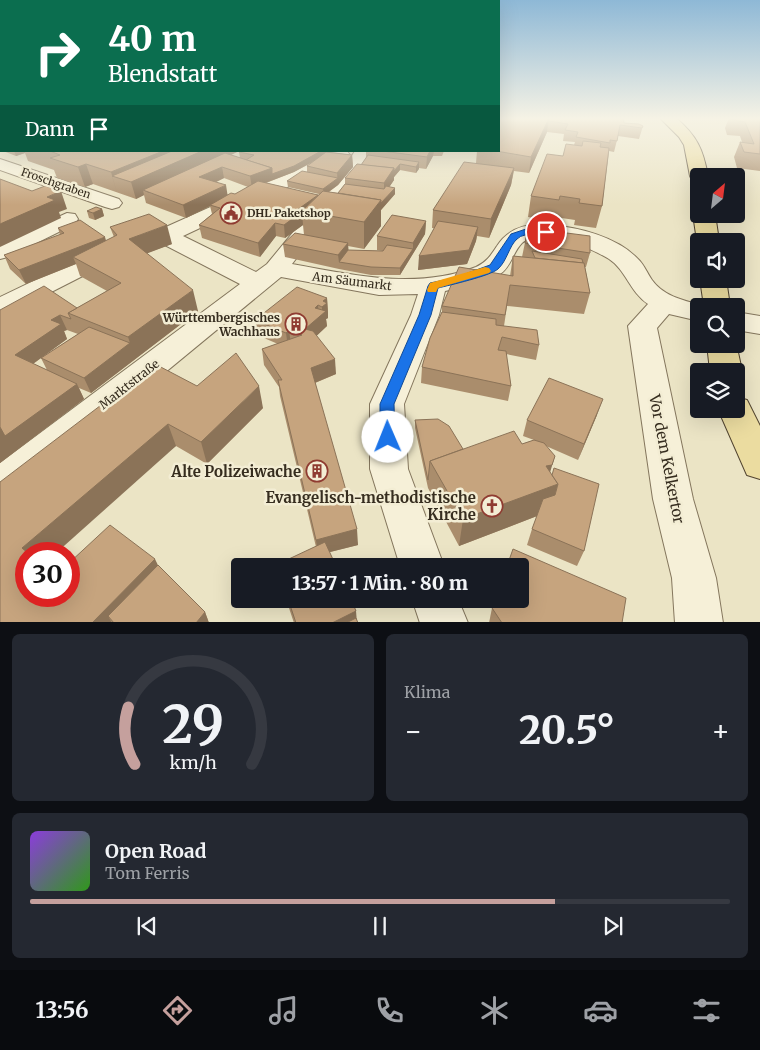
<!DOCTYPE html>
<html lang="de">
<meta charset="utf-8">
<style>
:root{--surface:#171b24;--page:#242831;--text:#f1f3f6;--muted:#9ea1a6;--line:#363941;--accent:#c5a09d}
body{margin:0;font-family:Merriweather,serif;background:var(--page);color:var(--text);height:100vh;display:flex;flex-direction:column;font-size:19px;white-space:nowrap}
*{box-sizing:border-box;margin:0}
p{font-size:16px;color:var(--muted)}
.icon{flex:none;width:28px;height:28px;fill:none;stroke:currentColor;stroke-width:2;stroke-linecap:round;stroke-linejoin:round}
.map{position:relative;height:622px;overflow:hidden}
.drawer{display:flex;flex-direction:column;gap:12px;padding:12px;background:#0d0f14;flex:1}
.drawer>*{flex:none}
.banner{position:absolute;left:0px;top:0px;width:500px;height:152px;box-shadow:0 5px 20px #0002;background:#0b6e4f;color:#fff;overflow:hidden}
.needle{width:32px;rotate:28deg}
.controls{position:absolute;left:690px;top:168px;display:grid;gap:10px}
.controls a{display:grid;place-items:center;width:55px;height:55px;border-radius:5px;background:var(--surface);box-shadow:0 5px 20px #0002;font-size:25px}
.speed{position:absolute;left:15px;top:542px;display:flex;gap:10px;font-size:25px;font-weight:700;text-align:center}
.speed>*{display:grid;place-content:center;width:65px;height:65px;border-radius:50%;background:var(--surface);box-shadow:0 5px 20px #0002;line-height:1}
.speed .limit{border:8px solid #d22;background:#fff;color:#111}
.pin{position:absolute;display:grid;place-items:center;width:42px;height:42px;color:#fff;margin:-21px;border:2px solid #fff;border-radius:50%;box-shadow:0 1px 5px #0007}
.me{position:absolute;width:55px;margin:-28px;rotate:359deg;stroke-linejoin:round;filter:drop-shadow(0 0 4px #0008)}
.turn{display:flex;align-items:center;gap:18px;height:105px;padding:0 25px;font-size:22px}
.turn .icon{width:65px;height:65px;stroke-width:2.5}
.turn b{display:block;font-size:35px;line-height:42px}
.then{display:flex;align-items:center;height:48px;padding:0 25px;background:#0003;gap:10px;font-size:19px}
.big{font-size:38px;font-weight:800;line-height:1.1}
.drawer .tile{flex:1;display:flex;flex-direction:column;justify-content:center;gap:8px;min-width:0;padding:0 18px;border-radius:8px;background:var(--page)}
.drawer .dial{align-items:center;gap:0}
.dial svg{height:130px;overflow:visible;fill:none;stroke:var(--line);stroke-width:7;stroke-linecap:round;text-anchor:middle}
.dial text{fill:var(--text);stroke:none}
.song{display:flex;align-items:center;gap:15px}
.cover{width:60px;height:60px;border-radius:8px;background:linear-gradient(135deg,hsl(270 70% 55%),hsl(110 70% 35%))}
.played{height:5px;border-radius:2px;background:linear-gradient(90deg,var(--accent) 75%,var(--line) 75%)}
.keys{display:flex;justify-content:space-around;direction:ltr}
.heat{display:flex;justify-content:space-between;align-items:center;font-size:28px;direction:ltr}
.drawer .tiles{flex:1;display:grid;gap:12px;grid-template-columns:1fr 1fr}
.tile:last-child{grid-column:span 2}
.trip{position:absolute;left:231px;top:558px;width:298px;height:50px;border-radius:5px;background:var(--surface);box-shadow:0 5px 20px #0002;font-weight:800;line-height:50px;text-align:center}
.dock{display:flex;height:80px;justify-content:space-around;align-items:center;background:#090b0e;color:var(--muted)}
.dock .icon{width:35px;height:35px}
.dock .active{color:var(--accent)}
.dock b{font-size:22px;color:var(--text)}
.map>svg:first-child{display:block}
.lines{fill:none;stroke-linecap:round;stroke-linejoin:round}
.minor-casing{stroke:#84765d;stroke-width:2}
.major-casing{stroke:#524430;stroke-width:2}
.minor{fill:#f6f0d8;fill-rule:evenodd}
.major{fill:#ebdca0;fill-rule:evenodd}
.wall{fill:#aa8d6c;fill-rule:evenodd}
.shaded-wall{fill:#8b7358}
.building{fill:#c6a47e;stroke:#8b7358}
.route{fill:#1a73e8;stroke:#114b97}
.slow{fill:#f59e0b}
.labels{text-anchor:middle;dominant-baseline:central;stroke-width:5;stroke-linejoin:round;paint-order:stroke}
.far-street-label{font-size:11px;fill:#362d1f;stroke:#f3edd4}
.far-poi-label{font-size:11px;font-weight:bold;fill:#362d1f;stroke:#f3edd4;text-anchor:start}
.street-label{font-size:12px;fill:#362d1f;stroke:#f3edd4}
.poi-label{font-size:12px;font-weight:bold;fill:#362d1f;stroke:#f3edd4;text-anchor:end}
.near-street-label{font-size:15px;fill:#362d1f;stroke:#f3edd4}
.near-poi-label{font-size:15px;font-weight:bold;fill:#362d1f;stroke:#f3edd4;text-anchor:end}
</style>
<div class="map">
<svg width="760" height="623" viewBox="0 0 760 623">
<rect width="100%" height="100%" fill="#ebe4c5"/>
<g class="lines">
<g class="minor-casing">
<g id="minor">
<path d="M335,151h12l3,4 -3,4 -164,77 73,36 11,-8 69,-84 19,-29h17l-22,37 -58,76c61,11 124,26 184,3 11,-5 15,-12 21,-21 12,-19 31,-23 53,-21 28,2 67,12 87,33 7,6 10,15 15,22 12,17 34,21 53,26h-6v15l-30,-7 -12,14 36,171 23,79 7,45h-48l-3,-45 -19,-79 -25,-173 20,-22c-18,-12 -22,-34 -39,-45 -18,-11 -69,-33 -87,-16 -9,9 -11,24 -22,31 -16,10 -38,13 -55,17l-6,24 -35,89 4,65 36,97h-44l-30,-97v-65l41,-89 7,-21 -39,1 -98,-18 -267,220 -14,5v-39l240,-179 -83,-43 -3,-5 3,-5z"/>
<polygon points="0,159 119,199 122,203 119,207 112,209 105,207 0,170"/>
<polygon points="67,213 75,214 78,219 75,224 8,257 0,259 0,243"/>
<polygon points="110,246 118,248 122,253 118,258 12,312 0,314 0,297 102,248"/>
<polygon points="736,312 760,316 760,334 736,330"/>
<polygon points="412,599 458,599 468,623 420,623"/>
</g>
</g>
<g class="major-casing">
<g id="major">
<path d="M660,118h16c21,18 27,31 32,58h-9v6l-7,-2 -2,-4 -6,-31 -5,-8z"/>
<polygon points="699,209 699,214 715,214 719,241 699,241 699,244 697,241 693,214"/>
<polygon points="700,279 726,279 730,306 704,306"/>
<polygon points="736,343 742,371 737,379 736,371 710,371 707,344"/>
<polygon points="736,397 747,400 760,426 760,479 747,475 718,409 736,409"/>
</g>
</g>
<use href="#minor" class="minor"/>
<use href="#major" class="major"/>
</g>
<g class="wall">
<polygon points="0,118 1,118 1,151 0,150"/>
<polygon points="499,118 624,123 643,126 639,139 618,136 614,152 609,151 602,206 596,228 574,225 575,220 555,217 554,222 528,217 531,196 563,156 574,145 575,142 563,141 564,134 547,132 529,173 514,171 511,185 489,238 477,236 476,241 467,264 418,270 434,228 432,228 433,210 476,163 477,151 499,151"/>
<polygon points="729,118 760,118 760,171 737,168 734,157 740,142 742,142 740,136 727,135 725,128"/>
<path d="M3,151h236l-8,4 9,3 -1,-6 2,-1h91l-2,1 22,3 1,12 -15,18 -9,7 9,1 7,-9v-6l16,-13 5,-7v-7h78l-2,5h-9l-7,13 -7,-1 -3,5 -16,-3 -6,7v3l-5,7 6,1v6l-14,16v16l-17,23 -16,-3v4l35,1 -6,-1v-14l49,-15 -1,13 -25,41h-29l-32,-6 -54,-12 -2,-13 21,-9 -1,-10 -18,13 -9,-2 -16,21 -58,-19 -3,-13 13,-11 -2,-8 -24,12 -40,-15 -2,-8 -8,4 -43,-15 -8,3 -28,-9 -3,-8 -26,-9 -3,-8 -9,3zM313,162l-6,4v6l-20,9 1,6 31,7 -1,1 -52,-12 28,-11zM224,178l24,9 -13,7 -7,1 -12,-13z"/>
<polygon points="102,209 104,216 95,220 89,218 87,211"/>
<path d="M110,227l62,17 -25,9 51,58 -107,82 -12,-5 5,11 -84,64v-153l77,-2 30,-17 -27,-15 -4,-12 -50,20 -16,-15 -6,-14 56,-20 -2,-7 48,13 8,-4zM67,330l11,4 -37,24 6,12 -14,-6 34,-25 -3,-8z"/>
<polygon points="528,228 590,253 586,267 585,267 590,293 584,314 507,306 504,326 539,345 536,360 506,354 511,386 508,401 421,383 422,367 442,312 442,306 510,276 513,256 522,257"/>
<polygon points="327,298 328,313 328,318 326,319 327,326 316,336 336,374 315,383 358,545 330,552 316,547 280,396 279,387 264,365 262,349 278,344 257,335 255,320"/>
<polygon points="197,386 263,408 207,464 176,446 26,554 26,596 158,565 205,612 209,623 0,623 0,482"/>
<polygon points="597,415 578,460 546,446 550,472 584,551 577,566 527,545 532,529 537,516 459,546 428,488 415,428 415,420 463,449 522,444 534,440 523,436 527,420"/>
<polygon points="286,599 351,599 356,611 356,618 358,623 294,623"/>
<polygon points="492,608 622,623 489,623"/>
</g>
<g class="shaded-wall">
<polygon points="549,118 547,132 529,173 531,157"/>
<polygon points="14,151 25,151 25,153 16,156"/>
<polygon points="163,151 239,151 149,193 143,190 144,195 136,199 131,182 112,176 117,193 111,172"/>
<polygon points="321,151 332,151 294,172 252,188 250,176 272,168"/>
<polygon points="430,151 434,151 433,156 426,169 427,157"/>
<polygon points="352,155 353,167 338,185 337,173"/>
<polygon points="419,162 419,169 416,173 416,167"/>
<polygon points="86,164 93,184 85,187 78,167"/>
<polygon points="400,164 400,170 394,177 394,180 384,195 384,183 394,168"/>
<polygon points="222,167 224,178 202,189 199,177"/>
<polygon points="514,168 511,185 489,238 491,219"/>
<polygon points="338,178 338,185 324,195 323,189"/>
<polygon points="226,185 228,198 210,205 210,206 186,218 183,205"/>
<polygon points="395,188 395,194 381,210 381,226 364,249 364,222 381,200"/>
<polygon points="61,191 67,209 59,212 61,218 0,247 0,224 47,197"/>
<polygon points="318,195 302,211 303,225 285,238 284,225 297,210"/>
<polygon points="102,209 104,216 95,220 93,213"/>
<polygon points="426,221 425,234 400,275 400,268 413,249 413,243"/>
<polygon points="275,223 276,236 260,257 258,243"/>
<polygon points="167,225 172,244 135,258 129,239"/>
<polygon points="478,227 476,241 467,264 418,270 419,256"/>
<polygon points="105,237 109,251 73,257 76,264 26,284 19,270"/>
<polygon points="348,243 349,257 339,262 338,255"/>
<polygon points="193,290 198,311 91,393 84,378 130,343 128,337"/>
<polygon points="327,298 328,313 328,318 326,319 327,326 307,345 305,329 315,308 318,305 319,317 322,314 322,307 323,301"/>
<polygon points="60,315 67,330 64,331 67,339 23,371 15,355 51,320"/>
<polygon points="289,330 291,345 288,348 286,333"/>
<polygon points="335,359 336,374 312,384 311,368"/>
<polygon points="77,384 84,399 0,463 0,427"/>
<polygon points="259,386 263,408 207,464 201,442"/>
<polygon points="603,399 597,415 578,460 584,444"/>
<polygon points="168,424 176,446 55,554 26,554 22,548"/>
<polygon points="555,456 545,489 558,484 550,511 459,546 463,519 546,466"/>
<polygon points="357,529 358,545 318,555 316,540"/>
<polygon points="155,559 165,580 108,616 112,623 92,623"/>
<polygon points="356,611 357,623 332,623"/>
<polygon points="205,612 209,623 196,623"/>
</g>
<g class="building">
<polygon points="499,118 549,118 531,157 496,151 499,151"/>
<polygon points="549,118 623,118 624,123 639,124 643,126 642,128 620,125 617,141 610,140 610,143 576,137 578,132 565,130 568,124 549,121"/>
<polygon points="732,118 760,118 760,154 744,152 740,142 754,144 745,122 733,120"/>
<rect x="0" y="122" width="1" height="19"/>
<polygon points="583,141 601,143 600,147 609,148 602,206 579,203 580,199 560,196 559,200 531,196 547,154 563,156 566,144 582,146"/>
<polygon points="50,151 163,151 111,172 86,164 78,167 50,158 60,155"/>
<polygon points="172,151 202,151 131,182 112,176"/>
<polygon points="241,151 321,151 294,166 272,174 272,168 246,160 254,155 239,152"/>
<polygon points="382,151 430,151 427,157"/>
<polygon points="326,152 352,155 337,173 307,166"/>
<polygon points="225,153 272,168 250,176 222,167 199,177 226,185 183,205 143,190"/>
<polygon points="368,155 419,162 416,167 400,164 394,171 394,168 361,165"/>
<polygon points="464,162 514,168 491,219 433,210"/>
<polygon points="357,164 394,168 384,183 345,178"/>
<polygon points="302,171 338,178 323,189 287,181"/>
<polygon points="0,179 32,191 45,186 61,191 47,197 55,200 0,224"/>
<polygon points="258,181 318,195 297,210 303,211 284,225 275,223 258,243 199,225 220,208 210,205 231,193 235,194"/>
<polygon points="345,184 384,189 386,186 395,188 381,203 381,200 338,193"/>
<polygon points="323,191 381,200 364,222 302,211"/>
<polygon points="96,207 102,209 93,213 87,211"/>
<polygon points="149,214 167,225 129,239 193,290 128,337 68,313 121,283 73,257 117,235 110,227"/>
<polygon points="392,215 426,221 413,243 377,236"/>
<polygon points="80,220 105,237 19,270 4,255 64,233 58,228"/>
<polygon points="438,221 478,227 469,250 419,256"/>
<polygon points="528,228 590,236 590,253 525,243"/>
<polygon points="295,233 348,243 338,255 283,244"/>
<polygon points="387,245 413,249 400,268 371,267 339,262 348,250 383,251"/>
<polygon points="532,251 582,259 583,263 535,258"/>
<polygon points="513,256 584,263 590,293 510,285 505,315 442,306 459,267 513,276"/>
<polygon points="44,286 77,308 68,313 71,319 60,315 51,320 61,324 15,355 77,384 5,436 0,427 0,310"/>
<polygon points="297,287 327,298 323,301 327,303 322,307 318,305 315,308 326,311 305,329 313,331 335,359 311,368 357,529 316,540 278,380 282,380 262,349 302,335 289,330 286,333 255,320"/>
<polygon points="442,312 496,319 496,325 537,330 539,345 502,337 498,350 506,351 511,386 422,367 430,338"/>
<polygon points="89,327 130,343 84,378 41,358"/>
<polygon points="236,353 259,386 201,442 168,424 22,548 29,554 26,554 26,596 69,596 69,563 110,525 155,559 92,623 0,623 0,482 155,364 197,386"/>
<polygon points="549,378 603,399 584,444 527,420"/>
<polygon points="438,419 449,426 463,449 430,461 428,480 415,420"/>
<polygon points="514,431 522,444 534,440 544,443 555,456 552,465 546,466 558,484 463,519 430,461"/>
<polygon points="554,468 599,484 584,551 532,529 543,499 555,495 558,484 552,475"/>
<polygon points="325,542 336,566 276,566 276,565"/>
<polygon points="513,549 626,598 622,623 502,623 492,608 496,599 520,599 520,566 507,566"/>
<polygon points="158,565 205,612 196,623 114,623 108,616"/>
<polygon points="288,599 351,599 356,611 332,623 296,623"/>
<polygon points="356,618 358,623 346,623"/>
</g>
<linearGradient id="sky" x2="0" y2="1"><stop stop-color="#8eb8d6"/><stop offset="0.58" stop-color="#f6f3e5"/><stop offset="1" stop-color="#f6f3e5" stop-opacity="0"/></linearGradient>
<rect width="760" height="205" fill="url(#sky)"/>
<path class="route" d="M526,229h20l5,3c-9,7 -25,-2 -34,7 -8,7 -10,22 -19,30 -8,7 -48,16 -60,19l-7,27 -37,89 1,33 -2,4 -5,1 -5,-1 -3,-4v-33l39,-89 9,-29 2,-3 24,-5 36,-13 21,-31z"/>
<polygon class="slow" points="485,267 489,268 491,271 489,273 438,288 436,292 428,292 427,290 430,283"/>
<defs>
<g id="civic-ring" transform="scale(1.125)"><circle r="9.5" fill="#f3edd4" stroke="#8f3b31" stroke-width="1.5"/><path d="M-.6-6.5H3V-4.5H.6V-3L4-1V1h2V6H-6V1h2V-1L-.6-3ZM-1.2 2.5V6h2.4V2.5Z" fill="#8f3b31"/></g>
<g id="building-ring" transform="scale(1.125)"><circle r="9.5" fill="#f3edd4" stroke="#8f3b31" stroke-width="1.5"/><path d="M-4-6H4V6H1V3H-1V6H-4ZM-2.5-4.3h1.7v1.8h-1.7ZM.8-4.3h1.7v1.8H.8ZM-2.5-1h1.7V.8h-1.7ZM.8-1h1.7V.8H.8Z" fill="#8f3b31"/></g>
<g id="church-ring" transform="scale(1.125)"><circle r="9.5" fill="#f3edd4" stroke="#8f3b31" stroke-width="1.5"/><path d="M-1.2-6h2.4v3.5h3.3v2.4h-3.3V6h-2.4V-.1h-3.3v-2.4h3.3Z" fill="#8f3b31"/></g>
</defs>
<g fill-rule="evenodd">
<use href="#civic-ring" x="231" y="213"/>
<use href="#building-ring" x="296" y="324"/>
<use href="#building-ring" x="317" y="471"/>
<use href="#church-ring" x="492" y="506"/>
</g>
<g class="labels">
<g class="far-street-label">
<text transform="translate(56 183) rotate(19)">Froschgraben</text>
</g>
<g class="far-poi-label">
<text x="247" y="213">DHL Paketshop</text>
</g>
<g class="street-label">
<text transform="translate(352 281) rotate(7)">Am Säumarkt</text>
<text transform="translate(129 384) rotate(-38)">Marktstraße</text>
</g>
<g class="poi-label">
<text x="280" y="317">Württembergisches<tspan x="280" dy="14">Wachhaus</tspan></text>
</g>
<g class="near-street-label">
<text transform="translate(667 459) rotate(79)">Vor dem Kelkertor</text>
</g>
<g class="near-poi-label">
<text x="301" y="471">Alte Polizeiwache</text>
<text x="476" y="497">Evangelisch-methodistische<tspan x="476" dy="17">Kirche</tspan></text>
</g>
</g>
</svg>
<div class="controls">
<a><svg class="needle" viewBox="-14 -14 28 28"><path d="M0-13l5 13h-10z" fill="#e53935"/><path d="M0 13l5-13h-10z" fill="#9ea1a6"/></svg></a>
<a><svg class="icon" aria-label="sound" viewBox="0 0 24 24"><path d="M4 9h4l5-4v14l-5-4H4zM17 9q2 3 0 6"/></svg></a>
<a><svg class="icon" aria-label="search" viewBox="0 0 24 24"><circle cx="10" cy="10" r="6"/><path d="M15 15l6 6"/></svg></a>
<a><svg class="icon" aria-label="layers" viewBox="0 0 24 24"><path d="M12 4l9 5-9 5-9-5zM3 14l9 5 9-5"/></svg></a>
</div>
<div class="speed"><div class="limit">30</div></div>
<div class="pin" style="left:546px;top:232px;background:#d93025"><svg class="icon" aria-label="arrive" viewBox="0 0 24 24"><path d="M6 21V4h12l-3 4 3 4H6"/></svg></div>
<svg class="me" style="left:388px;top:437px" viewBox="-20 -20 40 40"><circle r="19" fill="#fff"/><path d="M0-13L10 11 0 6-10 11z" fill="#1a73e8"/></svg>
<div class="trip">13:57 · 1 Min. · 80 m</div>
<div class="banner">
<div class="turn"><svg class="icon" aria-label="right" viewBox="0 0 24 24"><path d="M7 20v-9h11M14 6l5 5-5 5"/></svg><div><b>40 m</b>Blendstatt</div></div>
<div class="then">Dann<svg class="icon" aria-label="arrive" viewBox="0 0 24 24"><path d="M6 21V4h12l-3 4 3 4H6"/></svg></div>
</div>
</div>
<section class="drawer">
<div class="tiles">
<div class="tile dial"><svg viewBox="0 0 100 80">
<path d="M14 69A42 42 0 1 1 86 69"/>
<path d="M14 69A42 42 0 0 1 10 34" stroke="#c5a09d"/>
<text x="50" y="56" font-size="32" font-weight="700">29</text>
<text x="50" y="72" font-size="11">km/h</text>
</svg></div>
<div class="tile"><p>Klima</p>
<div class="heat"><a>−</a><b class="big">20.5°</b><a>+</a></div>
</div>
<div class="tile">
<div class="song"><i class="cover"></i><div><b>Open Road</b><p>Tom Ferris</p></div></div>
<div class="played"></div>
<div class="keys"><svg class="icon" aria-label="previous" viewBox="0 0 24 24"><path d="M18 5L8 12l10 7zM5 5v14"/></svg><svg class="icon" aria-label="pause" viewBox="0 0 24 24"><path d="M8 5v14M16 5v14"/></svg><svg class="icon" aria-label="next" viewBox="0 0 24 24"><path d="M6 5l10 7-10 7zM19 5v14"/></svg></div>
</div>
</div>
</section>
<nav class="dock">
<b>13:56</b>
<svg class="icon active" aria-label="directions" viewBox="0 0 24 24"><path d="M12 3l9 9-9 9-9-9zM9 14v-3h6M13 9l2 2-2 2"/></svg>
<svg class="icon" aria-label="music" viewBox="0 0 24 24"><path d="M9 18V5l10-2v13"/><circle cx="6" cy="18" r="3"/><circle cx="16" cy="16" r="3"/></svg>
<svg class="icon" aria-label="phone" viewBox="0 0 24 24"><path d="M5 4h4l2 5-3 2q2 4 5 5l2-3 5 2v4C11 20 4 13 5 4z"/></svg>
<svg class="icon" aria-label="climate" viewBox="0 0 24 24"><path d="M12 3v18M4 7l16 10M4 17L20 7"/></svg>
<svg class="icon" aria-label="car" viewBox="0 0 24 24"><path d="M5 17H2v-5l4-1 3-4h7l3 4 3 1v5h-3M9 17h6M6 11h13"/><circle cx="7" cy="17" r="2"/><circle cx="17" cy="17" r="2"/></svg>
<svg class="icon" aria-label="filters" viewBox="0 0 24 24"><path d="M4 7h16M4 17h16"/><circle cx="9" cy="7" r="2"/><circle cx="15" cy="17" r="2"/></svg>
</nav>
